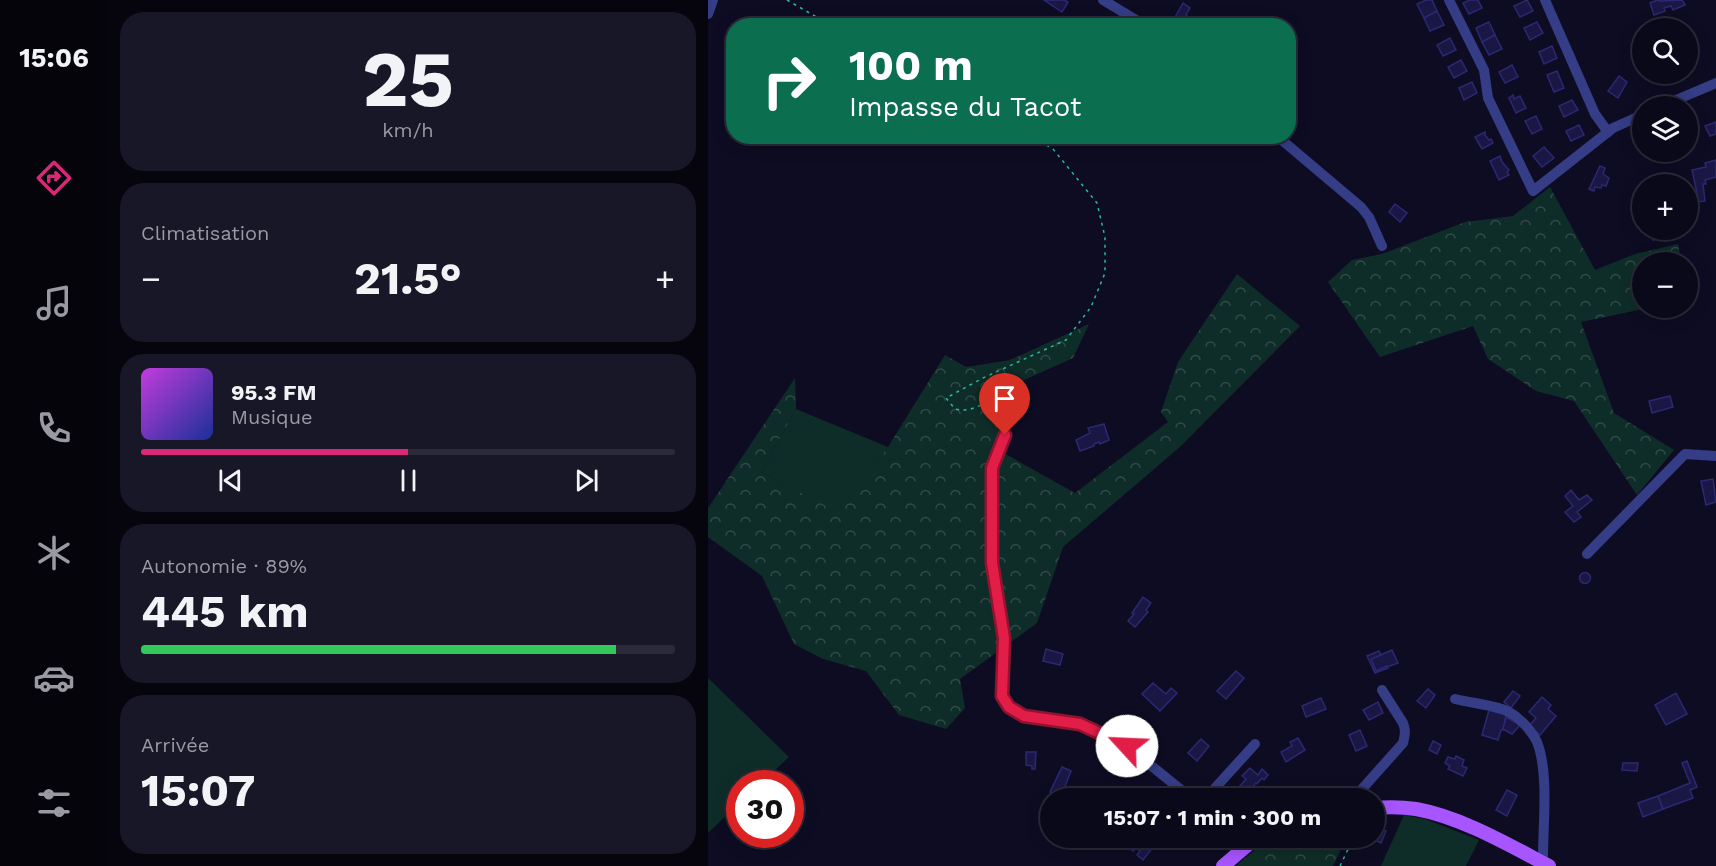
<!DOCTYPE html>
<html lang="fr">
<meta charset="utf-8">
<style>
:root{--surface:#0a091a;--page:#181727;--text:#f1f3f6;--muted:#999aa2;--line:#2a2a39;--accent:#db2777}
body{margin:0;font-family:"Work Sans",sans-serif;background:var(--page);color:var(--text);height:100vh;display:flex;flex-direction:column;font-size:22px;white-space:nowrap}
*{box-sizing:border-box;margin:0}
p{font-size:20px;color:var(--muted)}
.icon{flex:none;width:33px;height:33px;fill:none;stroke:currentColor;stroke-width:2;stroke-linecap:round;stroke-linejoin:round}
.map{position:relative;flex:1;overflow:hidden}
.panel{display:flex;flex-direction:column;gap:12px;padding:12px;background:#06050e;width:600px}
.panel>*{flex:none}
.hud{position:absolute;left:18px;top:18px;width:570px;height:126px;border-radius:24px;box-shadow:0 3px 15px #0003,0 0 0 2px var(--line);background:#0b6e4f;color:#fff;overflow:hidden}
.controls{position:absolute;left:924px;top:18px;display:grid;gap:12px}
.controls a{display:grid;place-items:center;width:66px;height:66px;border-radius:50%;background:var(--surface);box-shadow:0 3px 15px #0003,0 0 0 2px var(--line);font-size:30px}
.speed{position:absolute;left:18px;top:770px;display:flex;gap:12px;font-size:30px;font-weight:700;text-align:center}
.speed>*{display:grid;place-content:center;width:78px;height:78px;border-radius:50%;background:var(--surface);box-shadow:0 3px 15px #0003,0 0 0 2px var(--line);line-height:1}
.speed .limit{border:9px solid #d22;background:#fff;color:#111}
.pin{position:absolute;display:grid;place-items:center;width:51px;height:51px;color:#fff;margin:-62px -26px;border-radius:50% 50% 50% 0;rotate:-45deg;box-shadow:0 0 6px #0007}
.pin .icon{rotate:45deg}
.me{position:absolute;width:66px;margin:-33px;rotate:295deg;stroke-linejoin:round;filter:drop-shadow(0 0 4px #0008)}
.turn{display:flex;align-items:center;gap:21px;height:126px;padding:0 24px;font-size:27px}
.turn .icon{width:78px;height:78px;stroke-width:2.5}
.turn b{display:block;font-size:42px;line-height:51px}
.big{font-size:45px;font-weight:700;line-height:1.1}
.panel .tile{flex:1;display:flex;flex-direction:column;justify-content:center;gap:9px;min-width:0;padding:0 21px;border-radius:24px;background:var(--page)}
.panel .dial{align-items:center;gap:0}
.dial b{font-size:78px;line-height:1}
.song{display:flex;align-items:center;gap:18px}
.cover{width:72px;height:72px;border-radius:9px;background:linear-gradient(135deg,hsl(290 70% 55%),hsl(230 70% 35%))}
.played{height:6px;border-radius:3px;background:linear-gradient(90deg,var(--accent) 50%,var(--line) 50%)}
.keys{display:flex;justify-content:space-around;direction:ltr}
.heat{display:flex;justify-content:space-between;align-items:center;font-size:33px;direction:ltr}
.charge{height:9px;border-radius:4px;background:linear-gradient(90deg,#34c759 89%,var(--line) 0)}
.trip{position:absolute;left:332px;top:788px;width:345px;height:60px;border-radius:30px;background:var(--surface);box-shadow:0 3px 15px #0003,0 0 0 2px var(--line);font-weight:700;line-height:60px;text-align:center}
main{display:flex;flex:1;min-height:0}
.menu{display:flex;flex-direction:column;width:108px;justify-content:space-around;align-items:center;background:#04040a;color:var(--muted)}
.menu .icon{width:42px;height:42px}
.menu .active{color:var(--accent)}
.menu b{font-size:27px;color:var(--text)}
.map>svg:first-child{display:block}
.grass{fill:#0f2d28}
.forest{fill:url(#forest-crowns)}
.building{fill:#1a1745;stroke:#2c2872;stroke-width:1.5}
.lines{fill:none;stroke-linecap:round;stroke-linejoin:round}
.path{stroke:#27ba9c;stroke-width:1.5;stroke-dasharray:3 4.5;stroke-linecap:butt}
.minor{stroke:#343d85;stroke-width:10}
.major{stroke:#a755ff;stroke-width:14}
.route-casing{stroke:#92132f;stroke-width:15}
.route{stroke:#e11d48;stroke-width:10}
</style>
<main>
<nav class="menu">
<b>15:06</b>
<svg class="icon active" aria-label="directions" viewBox="0 0 24 24"><path d="M12 3l9 9-9 9-9-9zM9 14v-3h6M13 9l2 2-2 2"/></svg>
<svg class="icon" aria-label="music" viewBox="0 0 24 24"><path d="M9 18V5l10-2v13"/><circle cx="6" cy="18" r="3"/><circle cx="16" cy="16" r="3"/></svg>
<svg class="icon" aria-label="phone" viewBox="0 0 24 24"><path d="M5 4h4l2 5-3 2q2 4 5 5l2-3 5 2v4C11 20 4 13 5 4z"/></svg>
<svg class="icon" aria-label="climate" viewBox="0 0 24 24"><path d="M12 3v18M4 7l16 10M4 17L20 7"/></svg>
<svg class="icon" aria-label="car" viewBox="0 0 24 24"><path d="M5 17H2v-5l4-1 3-4h7l3 4 3 1v5h-3M9 17h6M6 11h13"/><circle cx="7" cy="17" r="2"/><circle cx="17" cy="17" r="2"/></svg>
<svg class="icon" aria-label="filters" viewBox="0 0 24 24"><path d="M4 7h16M4 17h16"/><circle cx="9" cy="7" r="2"/><circle cx="15" cy="17" r="2"/></svg>
</nav>
<section class="panel">
<div class="tile dial"><b>25</b><p>km/h</p></div>
<div class="tile"><p>Climatisation</p>
<div class="heat"><a>−</a><b class="big">21.5°</b><a>+</a></div>
</div>
<div class="tile">
<div class="song"><i class="cover"></i><div><b>95.3 FM</b><p>Musique</p></div></div>
<div class="played"></div>
<div class="keys"><svg class="icon" aria-label="previous" viewBox="0 0 24 24"><path d="M18 5L8 12l10 7zM5 5v14"/></svg><svg class="icon" aria-label="pause" viewBox="0 0 24 24"><path d="M8 5v14M16 5v14"/></svg><svg class="icon" aria-label="next" viewBox="0 0 24 24"><path d="M6 5l10 7-10 7zM19 5v14"/></svg></div>
</div>
<div class="tile"><p>Autonomie · 89%</p><b class="big">445 km</b><div class="charge"></div></div>
<div class="tile"><p>Arrivée</p><b class="big">15:07</b></div>
</section>
<div class="map">
<svg width="1008" height="866" viewBox="0 0 1008 866">
<defs>
<pattern id="forest-crowns" width="20" height="18" patternUnits="userSpaceOnUse" patternTransform="scale(1.5)"><rect width="20" height="18" fill="#0f2d28"/><path d="M2 6a3 3 0 1 1 6 0M12 15a3 3 0 1 1 6 0" fill="none" stroke="#314a48"/></pattern>
</defs>
<rect width="100%" height="100%" fill="#0d0c23"/>
<g class="grass">
<polygon points="88,409 180,447 128,512 53,472"/>
<polygon points="0,678 81,757 53,783 32,783 31,803 0,833"/>
<polygon points="696,815 717,819 771,840 758,866 673,866"/>
</g>
<g class="forest">
<polygon points="842,187 887,270 927,254 970,244 973,262 934,262 934,308 940,308 873,322 906,413 966,450 929,495 866,401 828,391 780,359 765,326 672,357 620,282 644,260 674,254 757,222 805,216"/>
<polygon points="529,274 592,326 473,446 355,547 329,623 252,679 257,708 238,729 191,715 158,671 115,659 86,644 54,576 0,537 0,508 87,378 88,409 53,472 128,511 180,447 237,355 258,367 302,360 381,324 365,358 301,387 302,408 285,447 367,493 460,422 453,412 470,362"/>
<polygon points="562,837 639,837 625,866 528,866"/>
</g>
<g class="building">
<polygon points="336,0 356,0 360,2 354,12"/>
<polygon points="718,0 724,0 729,11 716,18 709,4"/>
<polygon points="762,0 770,0 774,8 761,14 755,3"/>
<polygon points="819,0 825,11 812,17 806,6"/>
<polygon points="949,0 953,1 974,0 977,5 965,10 963,6 956,8 957,11 946,15 942,3"/>
<polygon points="475,3 482,8 478,15 483,19 480,26 466,19"/>
<polygon points="729,11 736,25 722,31 716,18"/>
<polygon points="781,22 787,35 774,42 768,28"/>
<polygon points="829,22 835,33 822,40 816,28"/>
<polygon points="787,35 794,49 781,55 774,42"/>
<polygon points="742,38 748,50 735,56 729,45"/>
<polygon points="985,40 988,51 986,51 988,61 980,63 980,42"/>
<polygon points="844,46 849,58 836,64 831,52"/>
<polygon points="753,60 759,71 746,78 740,67"/>
<polygon points="804,65 810,77 797,83 791,72"/>
<polygon points="849,71 856,88 846,92 839,75"/>
<polygon points="911,76 919,82 910,98 900,91"/>
<polygon points="764,82 769,93 756,100 751,88"/>
<polygon points="805,95 806,99 812,96 818,108 808,113 801,98"/>
<polygon points="864,100 870,110 856,117 851,106"/>
<polygon points="828,116 834,129 824,134 817,121"/>
<polygon points="1008,122 1008,134 1002,136 997,126"/>
<polygon points="871,125 876,135 863,141 858,131"/>
<polygon points="777,132 777,135 781,140 783,139 785,143 774,149 767,137"/>
<polygon points="836,147 846,158 834,167 825,156"/>
<polygon points="792,156 794,162 801,170 799,172 801,175 791,180 782,161"/>
<polygon points="1008,160 1008,177 997,180 998,184 995,184 997,201 991,202 984,170 998,167 997,163"/>
<polygon points="892,166 897,168 895,174 901,178 898,186 894,185 893,188 887,187 886,191 881,189"/>
<polygon points="687,204 699,213 692,222 681,212"/>
<polygon points="943,230 962,230 963,236 945,240"/>
<polygon points="962,396 965,407 944,413 941,401"/>
<polygon points="396,424 401,440 392,444 391,442 386,444 386,446 372,451 368,440 382,433 380,428"/>
<polygon points="1005,479 1008,502 998,505 993,481"/>
<polygon points="863,490 871,500 879,495 884,500 869,512 873,517 866,522 857,512 865,506 857,496"/>
<circle cx="877" cy="578" r="5.5"/>
<polygon points="435,597 443,603 438,610 440,612 427,627 420,621 426,614 424,613"/>
<polygon points="338,649 355,654 352,665 335,661"/>
<polygon points="684,650 690,663 668,671 663,659"/>
<polygon points="671,651 673,655 663,659 668,671 679,666 680,668 667,673 659,656"/>
<polygon points="528,671 536,678 518,699 509,691"/>
<polygon points="445,683 458,694 463,688 469,693 452,711 434,694"/>
<polygon points="720,689 727,695 718,708 709,701"/>
<polygon points="805,691 812,696 803,708 796,702"/>
<polygon points="968,693 979,714 958,725 947,705"/>
<polygon points="834,697 843,705 840,709 848,716 832,735 821,726 828,718 821,712"/>
<polygon points="613,698 618,709 598,717 594,706"/>
<polygon points="670,702 675,713 661,720 655,710"/>
<polygon points="781,710 798,715 795,730 793,730 790,740 774,735"/>
<polygon points="798,717 812,725 804,734 795,729"/>
<polygon points="652,730 659,746 648,751 641,735"/>
<polygon points="590,738 597,750 578,762 573,752 584,746 582,742"/>
<polygon points="493,739 501,746 489,761 480,753"/>
<polygon points="725,741 733,745 729,754 721,750"/>
<polygon points="318,752 328,752 327,769 324,769 324,766 318,765"/>
<polygon points="748,756 756,760 754,766 759,768 755,776 740,769 742,766 737,763 740,757 747,759"/>
<polygon points="979,761 989,787 982,790 985,798 955,809 950,796 982,783 974,763"/>
<polygon points="915,763 930,763 929,771 914,770"/>
<polygon points="354,767 363,771 353,797 342,792"/>
<polygon points="542,768 550,775 554,769 560,775 556,780 554,778 549,784 548,783 539,793 531,787 538,779 534,776"/>
<polygon points="799,790 809,795 799,816 788,810"/>
<polygon points="950,796 955,809 935,817 930,803"/>
<polygon points="666,826 678,831 673,843 660,837 666,837"/>
<polygon points="428,837 433,837 445,847 435,860 429,855 432,851 428,848 425,851 420,847"/>
</g>
<g class="lines">
<g class="path">
<polyline points="79,0 124,26"/>
<path d="M300,426c4,-12 10,-22 3,-33 -21,1 -34,22 -56,16l-9,-11 37,-20 83,-38 25,-33 14,-34v-36l-8,-34 -44,-54 -22,-13"/>
<polyline points="632,866 646,837"/>
</g>
<g class="minor">
<polyline points="395,0 438,26"/>
<polyline points="741,0 776,70 780,98 825,191 905,128 934,115"/>
<polyline points="837,0 887,114 900,132"/>
<polyline points="0,14 5,0"/>
<polyline points="954,106 1008,83"/>
<polyline points="569,136 653,207 661,217 674,246"/>
<polyline points="297,435 284,468 284,563 296,638 294,696 301,707 316,716 372,724 419,746 483,798"/>
<polyline points="879,554 977,454 1008,456"/>
<path d="M747,699c15,4 41,6 54,13 11,6 23,19 28,30 12,30 6,82 6,114l-2,10"/>
<polyline points="498,798 547,744"/>
<path d="M646,798l49,-55c2,-8 3,-13 0,-20l-21,-33"/>
<polyline points="529,837 538,845"/>
</g>
<g class="major">
<path d="M666,808c14,-1 28,-1 42,1 45,8 93,36 133,57"/>
<polyline points="515,866 549,837"/>
</g>
</g>
<g class="lines">
<g class="route-casing">
<polyline id="route" points="297,435 284,468 284,563 296,638 294,696 301,707 316,716 372,724 419,746"/>
</g>
<use href="#route" class="route"/>
</g>
</svg>
<div class="controls">
<a><svg class="icon" aria-label="search" viewBox="0 0 24 24"><circle cx="10" cy="10" r="6"/><path d="M15 15l6 6"/></svg></a>
<a><svg class="icon" aria-label="layers" viewBox="0 0 24 24"><path d="M12 4l9 5-9 5-9-5zM3 14l9 5 9-5"/></svg></a>
<a>+</a>
<a>−</a>
</div>
<div class="speed"><div class="limit">30</div></div>
<div class="pin" style="left:297px;top:435px;background:#d93025"><svg class="icon" aria-label="arrive" viewBox="0 0 24 24"><path d="M6 21V4h12l-3 4 3 4H6"/></svg></div>
<svg class="me" style="left:419px;top:746px" viewBox="-20 -20 40 40"><circle r="19" fill="#fff"/><path d="M0-13L10 11 0 6-10 11z" fill="#e11d48"/></svg>
<div class="trip">15:07 · 1 min · 300 m</div>
<div class="hud">
<div class="turn"><svg class="icon" aria-label="right" viewBox="0 0 24 24"><path d="M7 20v-9h11M14 6l5 5-5 5"/></svg><div><b>100 m</b>Impasse du Tacot</div></div>
</div>
</div>
</main>
